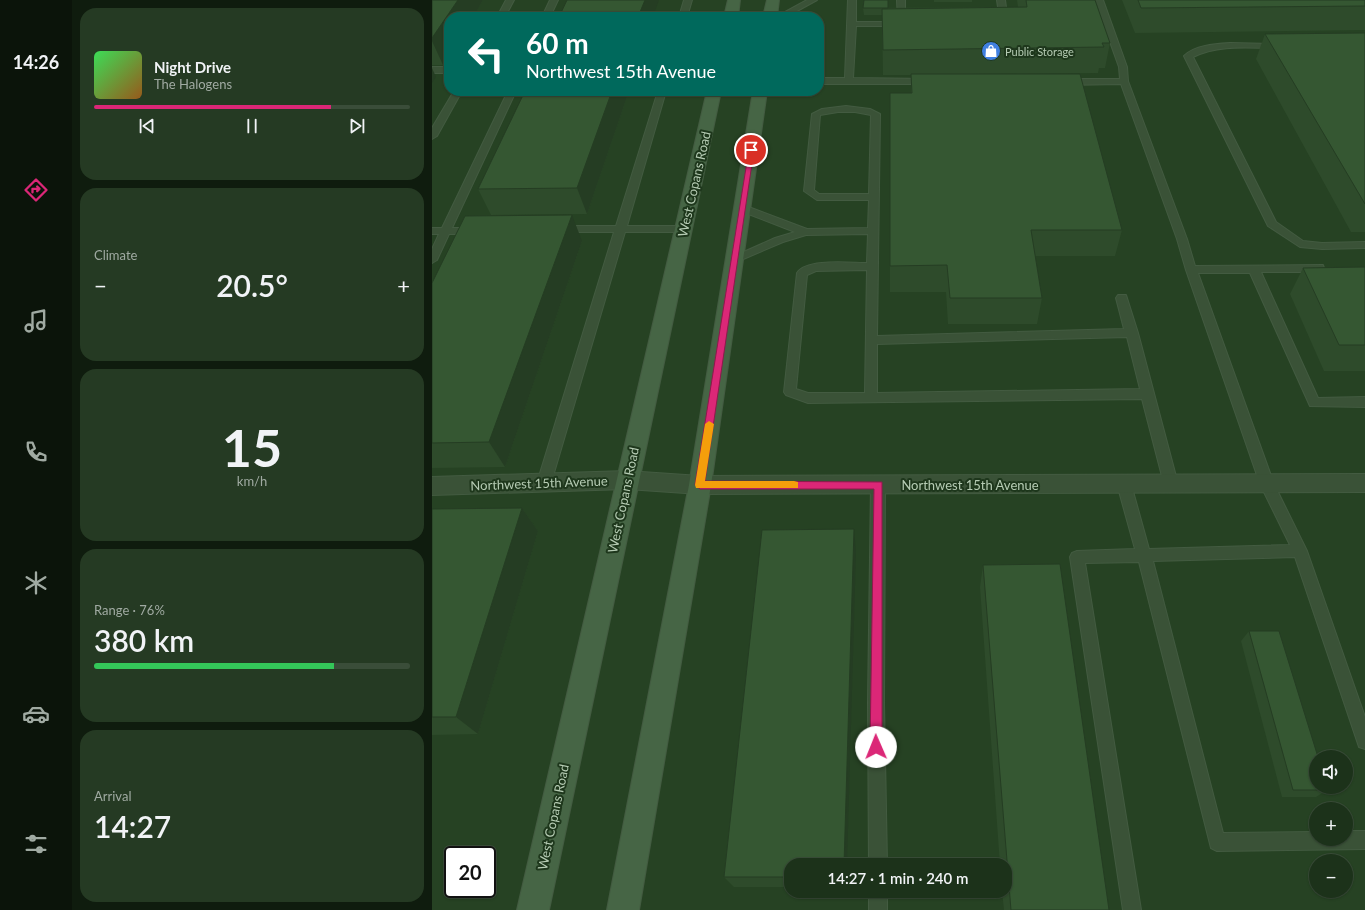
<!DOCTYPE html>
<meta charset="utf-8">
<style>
:root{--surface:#1c321a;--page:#253a23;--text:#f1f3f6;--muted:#a0aaa2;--line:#3a4d39;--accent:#db2777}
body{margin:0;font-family:Lato,sans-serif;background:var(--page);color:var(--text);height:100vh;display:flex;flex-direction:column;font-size:15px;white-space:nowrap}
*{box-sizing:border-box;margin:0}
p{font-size:13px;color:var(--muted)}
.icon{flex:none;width:22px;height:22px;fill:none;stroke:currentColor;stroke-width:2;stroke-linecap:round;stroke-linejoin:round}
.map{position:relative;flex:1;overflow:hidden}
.side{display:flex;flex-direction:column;gap:8px;padding:8px;background:#0f1c0e;width:360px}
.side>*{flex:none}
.top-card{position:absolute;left:12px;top:12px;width:380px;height:84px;border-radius:16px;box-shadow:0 1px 3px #0004,0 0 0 1px var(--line);background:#00695c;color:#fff;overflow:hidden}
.controls{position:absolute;left:877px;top:750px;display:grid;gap:8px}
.controls a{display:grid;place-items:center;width:44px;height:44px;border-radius:50%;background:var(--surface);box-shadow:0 1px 3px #0004,0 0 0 1px var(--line);font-size:20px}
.speed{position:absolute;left:12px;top:846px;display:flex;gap:8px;font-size:20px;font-weight:700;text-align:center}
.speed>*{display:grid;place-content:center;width:52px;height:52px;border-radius:50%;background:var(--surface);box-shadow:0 1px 3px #0004,0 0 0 1px var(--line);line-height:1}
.speed .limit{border:2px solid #111;border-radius:6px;background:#fff;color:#111}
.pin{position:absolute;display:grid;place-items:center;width:34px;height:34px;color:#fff;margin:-17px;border:2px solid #fff;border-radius:50%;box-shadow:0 1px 4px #0007}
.me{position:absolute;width:44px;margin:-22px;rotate:359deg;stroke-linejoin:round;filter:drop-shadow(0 0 3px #0008)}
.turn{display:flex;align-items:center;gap:14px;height:84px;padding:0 16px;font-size:18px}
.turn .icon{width:52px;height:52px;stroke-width:2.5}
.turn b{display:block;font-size:28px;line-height:34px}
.big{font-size:30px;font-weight:600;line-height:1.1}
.side .widget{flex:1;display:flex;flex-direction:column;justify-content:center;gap:6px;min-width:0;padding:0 14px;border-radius:16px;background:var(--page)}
.side .dial{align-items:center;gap:0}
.dial b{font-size:52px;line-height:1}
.song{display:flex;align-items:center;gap:12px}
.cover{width:48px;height:48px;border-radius:6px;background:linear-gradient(135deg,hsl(130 70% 55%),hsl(30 70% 35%))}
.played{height:4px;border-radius:2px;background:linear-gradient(90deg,var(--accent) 75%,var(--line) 75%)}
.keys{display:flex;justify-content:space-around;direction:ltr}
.heat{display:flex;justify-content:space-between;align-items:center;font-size:22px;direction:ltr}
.charge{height:6px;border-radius:3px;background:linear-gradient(90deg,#34c759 76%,var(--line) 0)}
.trip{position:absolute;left:352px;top:858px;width:228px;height:40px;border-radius:16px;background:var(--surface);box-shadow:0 1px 3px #0004,0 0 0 1px var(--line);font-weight:600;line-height:40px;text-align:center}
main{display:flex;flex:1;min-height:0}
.menu{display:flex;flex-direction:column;width:72px;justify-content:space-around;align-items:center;background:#0b140a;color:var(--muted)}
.menu .icon{width:28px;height:28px}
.menu .selected{color:var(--accent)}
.menu b{font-size:18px;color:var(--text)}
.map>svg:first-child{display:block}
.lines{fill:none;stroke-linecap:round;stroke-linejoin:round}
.lane-casing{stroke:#435b41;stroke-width:2}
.street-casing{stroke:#435b41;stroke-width:2}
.secondary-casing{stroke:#435b41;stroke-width:2}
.lane{fill:#3a5237;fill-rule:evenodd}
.street{fill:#3a5237;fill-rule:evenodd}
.secondary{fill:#466545;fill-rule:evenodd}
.wall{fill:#2e4b2b}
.shaded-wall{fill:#253d23}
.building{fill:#355732;stroke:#253d23}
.route{fill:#db2777;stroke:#8e194d}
.slow{fill:#f59e0b}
.labels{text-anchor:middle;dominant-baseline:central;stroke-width:4;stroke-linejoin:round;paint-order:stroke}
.far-poi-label{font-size:11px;fill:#b6ccb4;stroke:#1e371c;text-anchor:start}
.street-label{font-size:13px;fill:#b6ccb4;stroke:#1e371c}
</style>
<main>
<nav class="menu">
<b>14:26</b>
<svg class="icon selected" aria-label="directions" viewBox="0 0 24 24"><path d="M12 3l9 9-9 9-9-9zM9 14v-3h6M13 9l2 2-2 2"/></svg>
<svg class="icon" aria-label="music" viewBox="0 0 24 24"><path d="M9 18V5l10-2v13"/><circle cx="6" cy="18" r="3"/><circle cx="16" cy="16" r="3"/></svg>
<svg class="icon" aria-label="phone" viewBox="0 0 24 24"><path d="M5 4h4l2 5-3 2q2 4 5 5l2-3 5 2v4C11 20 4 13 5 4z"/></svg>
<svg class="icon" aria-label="climate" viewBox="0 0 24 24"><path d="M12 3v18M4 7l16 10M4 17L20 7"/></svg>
<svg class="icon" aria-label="car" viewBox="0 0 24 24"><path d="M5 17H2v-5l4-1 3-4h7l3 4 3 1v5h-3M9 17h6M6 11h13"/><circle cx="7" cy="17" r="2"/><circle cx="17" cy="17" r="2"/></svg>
<svg class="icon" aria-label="filters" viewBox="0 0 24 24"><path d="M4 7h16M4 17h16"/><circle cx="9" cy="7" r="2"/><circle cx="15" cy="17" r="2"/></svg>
</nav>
<section class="side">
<div class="widget">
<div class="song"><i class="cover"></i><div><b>Night Drive</b><p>The Halogens</p></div></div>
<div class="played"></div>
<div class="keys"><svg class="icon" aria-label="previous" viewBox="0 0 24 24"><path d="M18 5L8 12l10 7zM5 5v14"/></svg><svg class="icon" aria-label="pause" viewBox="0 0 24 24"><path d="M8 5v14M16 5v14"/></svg><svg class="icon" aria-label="next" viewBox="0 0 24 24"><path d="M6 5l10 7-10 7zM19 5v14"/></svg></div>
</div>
<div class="widget"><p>Climate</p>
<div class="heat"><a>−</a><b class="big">20.5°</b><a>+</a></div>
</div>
<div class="widget dial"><b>15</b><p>km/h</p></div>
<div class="widget"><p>Range · 76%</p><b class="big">380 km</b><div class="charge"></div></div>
<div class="widget"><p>Arrival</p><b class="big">14:27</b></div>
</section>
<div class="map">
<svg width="933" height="910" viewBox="0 0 933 910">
<rect width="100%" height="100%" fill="#264223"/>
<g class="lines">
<g class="lane-casing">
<g id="lane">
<polygon points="74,0 82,0 73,17 65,17"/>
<polygon points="118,0 126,0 118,17 110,17"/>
<polygon points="252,0 260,0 255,17 247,17"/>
<polygon points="375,0 385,0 354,17 344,17"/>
<polygon points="416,0 424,0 424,22 466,22 465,0 473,0 473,26 424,26 421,78 497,79 500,80 500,84 387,84 387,78 413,78"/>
<polygon points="565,0 573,0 575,15 564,22 560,20 567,14"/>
<polygon points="663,0 671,0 695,67 696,81 755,239 763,266 891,265 892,268 887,272 829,272 886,398 933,397 933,407 878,406 818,273 766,273 842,484 875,551 933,717 933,749 927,747 925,741 863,557 721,561 791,833 884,832 884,839 914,839 914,831 933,831 933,849 785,851 779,848 707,562 653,563 709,910 691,910 638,557 640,553 645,551 703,549 685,484 687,480 692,479 697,480 699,484 717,549 858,545 828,484 754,270 745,239 689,84 632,85 628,82 632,79 688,79 687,67"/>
<path d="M799,43l46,1 4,2 -4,2c-28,0 -58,-4 -84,9l83,165 27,19 19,2 43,-1v6l-43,1 -22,-2 -32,-21 -84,-170c11,-11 32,-12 47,-13z"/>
<rect x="0" y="67" width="17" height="6"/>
<polygon points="22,91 30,91 5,136 0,139 0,128"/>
<polygon points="76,91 84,91 20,228 42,228 47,231 42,234 17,234 5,260 0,263 0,249 7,234 0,234 0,228 10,228"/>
<polygon points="226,91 234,91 195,226 252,226 257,229 252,232 193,232 119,483 117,487 112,488 107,487 105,483 182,232 127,232 122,229 127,226 184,226"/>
<path d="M414,106l24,3 10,5 -3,222 247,-7 -8,-31 2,-3h8l12,38 40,151 -2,4 -5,1 -5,-1 -2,-4 -22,-85 -334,4 -22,-8 -2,-3 13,-119c9,-15 53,-10 70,-10l1,-29 -62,1 -23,7 -49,21 -5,-3 1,-2 45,-20 20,-6 -57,-22 -1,-2 5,-3 4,1 61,23 61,-1 1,-28h-52l-13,-9 8,-77 10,-5zM406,112h17l16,3 -2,79h-50l-5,-4 6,-75zM435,270l-2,123h-57l-12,-4 11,-114 9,-4zM695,337l13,52 -263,4v-49z"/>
<polygon points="446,480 451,481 453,485 452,703 455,865 437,865 436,703 439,485 441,481"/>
<rect x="437" y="891" width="18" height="19"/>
</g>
</g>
<g class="street-casing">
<polygon id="street" points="195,471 268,476 933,474 933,492 268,494 195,489 0,495 0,477"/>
</g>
<g class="secondary-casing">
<g id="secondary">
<polygon points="296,0 308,0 306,17 292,17"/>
<polygon points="335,0 347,0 345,17 331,17"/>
<polygon points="275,91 289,91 117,910 85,910"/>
<polygon points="321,91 335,91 279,485 207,910 175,910 257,485"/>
</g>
</g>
<use href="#lane" class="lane"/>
<use href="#street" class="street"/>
<use href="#secondary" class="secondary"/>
</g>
<g class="wall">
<polygon points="0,0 51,0 11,65 0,65"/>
<rect x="502" y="0" width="38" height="2"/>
<polygon points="585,0 663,0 678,43 673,68 667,68 666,73 537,74 690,230 683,256 603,256 610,298 605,324 516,324 514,292 458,292 458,266 479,93 479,75 451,75 450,15 432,15 431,8 586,7"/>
<polygon points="690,0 933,0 933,30 703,33"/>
<polygon points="933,33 933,232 919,232 824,59 833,34"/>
<polygon points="93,91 197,91 155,214 59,215 46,189"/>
<polygon points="150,241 73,467 0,468 0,283"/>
<polygon points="933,267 933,371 892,371 858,294 871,268"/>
<polygon points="90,508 106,531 46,734 0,735 0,509"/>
<polygon points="424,552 359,865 359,887 302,887 292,877"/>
<polygon points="551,565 677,910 572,910 570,891 573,891 573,865 568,865 548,587"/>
<polygon points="817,631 895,790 884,797 850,797 809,641"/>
</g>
<g class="shaded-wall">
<polygon points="26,0 51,0 41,17 17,17 17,55 11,65 0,41 0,38"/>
<polygon points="213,0 227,0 221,17 206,17"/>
<polygon points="0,68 4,77 0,83"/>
<polygon points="180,91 197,91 155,214 145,188"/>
<polygon points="140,215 150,241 73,467 57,442"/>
<polygon points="90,508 106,531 46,734 24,717"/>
<polygon points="422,529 424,552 415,865 412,865"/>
</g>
<g class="building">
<polygon points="0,0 26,0 0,38"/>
<polygon points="135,0 213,0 206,17 127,17"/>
<polygon points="432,0 456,0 456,8 431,8"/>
<polygon points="594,0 663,0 678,43 670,43 672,47 451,50 450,9 595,7"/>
<polygon points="706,0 933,0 933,6 709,8"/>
<polygon points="933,33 933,204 833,34"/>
<polygon points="479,74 648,74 690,230 599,230 610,298 518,298 515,265 458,266 458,93 480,93"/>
<polygon points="93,91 180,91 145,188 46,189"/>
<polygon points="140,215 57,442 0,443 0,283 33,216"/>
<polygon points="933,267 933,345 907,345 871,268"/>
<polygon points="90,508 24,717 0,717 0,509"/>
<polygon points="422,529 412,865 359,865 359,877 292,877 330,530"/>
<polygon points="628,564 677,910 579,910 551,565"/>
<polygon points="817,631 847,631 886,757 884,757 884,787 895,787 895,790 861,790"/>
</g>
<polygon class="route" points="317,149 322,150 273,481 450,482 450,747 448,751 444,753 440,751 438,747 442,489 268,489 263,485"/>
<polygon class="slow" points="277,421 282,424 273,481 362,481 366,482 366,488 264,488 263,485 273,424"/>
<defs>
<g id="shop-disc" transform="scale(1)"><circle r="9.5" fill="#3f7fe0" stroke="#1e371c"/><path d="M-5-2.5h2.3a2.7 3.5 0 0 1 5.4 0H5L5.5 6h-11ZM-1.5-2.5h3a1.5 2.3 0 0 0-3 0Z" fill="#fff"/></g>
</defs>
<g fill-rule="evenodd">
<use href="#shop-disc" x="559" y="51"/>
</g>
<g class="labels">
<g class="far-poi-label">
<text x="573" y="51">Public Storage</text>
</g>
<g class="street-label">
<text transform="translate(262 184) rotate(-77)">West Copans Road</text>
<text transform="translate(107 483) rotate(-2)">Northwest 15th Avenue</text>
<text x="538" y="485">Northwest 15th Avenue</text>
<text transform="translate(191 500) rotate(-78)">West Copans Road</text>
<text transform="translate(121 817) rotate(-78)">West Copans Road</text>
</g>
</g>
</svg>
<div class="controls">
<a><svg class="icon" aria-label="sound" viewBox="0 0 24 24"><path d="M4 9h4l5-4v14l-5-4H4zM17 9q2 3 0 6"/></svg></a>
<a>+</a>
<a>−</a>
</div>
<div class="speed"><div class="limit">20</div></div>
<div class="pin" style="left:319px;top:150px;background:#d93025"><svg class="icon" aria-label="arrive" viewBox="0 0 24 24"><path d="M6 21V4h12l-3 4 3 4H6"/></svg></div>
<svg class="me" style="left:444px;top:747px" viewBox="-20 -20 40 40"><circle r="19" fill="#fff"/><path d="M0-13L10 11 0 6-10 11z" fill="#db2777"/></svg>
<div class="trip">14:27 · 1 min · 240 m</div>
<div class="top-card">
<div class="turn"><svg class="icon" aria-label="left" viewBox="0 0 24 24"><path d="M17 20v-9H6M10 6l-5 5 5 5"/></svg><div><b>60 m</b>Northwest 15th Avenue</div></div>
</div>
</div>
</main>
